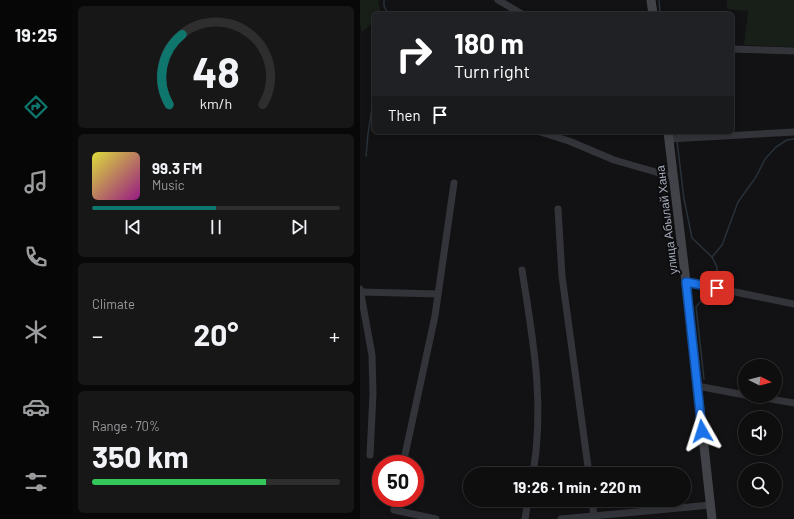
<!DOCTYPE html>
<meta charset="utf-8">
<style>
:root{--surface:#0e0e0f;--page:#171718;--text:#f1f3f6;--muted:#9b9c9e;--line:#2e2e2f;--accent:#0f766e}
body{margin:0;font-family:Barlow,sans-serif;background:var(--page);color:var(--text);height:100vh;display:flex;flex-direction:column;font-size:15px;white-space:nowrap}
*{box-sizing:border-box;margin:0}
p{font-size:13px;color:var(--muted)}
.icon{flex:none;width:22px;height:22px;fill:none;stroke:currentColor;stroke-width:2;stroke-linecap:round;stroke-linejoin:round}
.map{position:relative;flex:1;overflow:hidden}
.side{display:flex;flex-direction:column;gap:6px;padding:6px;background:#080808;width:288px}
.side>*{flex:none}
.hud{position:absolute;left:12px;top:12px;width:362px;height:122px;border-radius:6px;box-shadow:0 2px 6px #0003,0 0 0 1px var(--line);background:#202124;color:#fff;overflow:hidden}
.needle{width:26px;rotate:96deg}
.buttons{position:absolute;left:378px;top:359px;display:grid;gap:8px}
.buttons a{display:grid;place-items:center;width:44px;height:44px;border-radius:50%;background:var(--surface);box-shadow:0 2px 6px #0003,0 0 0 1px var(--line);font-size:20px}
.speed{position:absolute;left:12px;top:455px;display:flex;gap:8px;font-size:20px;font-weight:700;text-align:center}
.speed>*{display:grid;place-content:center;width:52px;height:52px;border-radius:50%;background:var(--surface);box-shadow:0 2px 6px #0003,0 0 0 1px var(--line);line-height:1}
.speed .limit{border:6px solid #d22;background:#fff;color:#111}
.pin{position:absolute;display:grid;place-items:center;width:34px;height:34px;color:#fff;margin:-17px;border-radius:8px;box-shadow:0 2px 6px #0006}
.me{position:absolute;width:44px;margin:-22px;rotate:354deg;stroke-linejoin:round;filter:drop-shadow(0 0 3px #0008)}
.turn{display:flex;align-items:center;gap:14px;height:84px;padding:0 16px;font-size:18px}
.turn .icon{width:52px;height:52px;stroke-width:2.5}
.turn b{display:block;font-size:28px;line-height:34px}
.then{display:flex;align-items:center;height:38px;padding:0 16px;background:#0003;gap:8px;font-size:15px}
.big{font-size:30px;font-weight:700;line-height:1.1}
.side .card{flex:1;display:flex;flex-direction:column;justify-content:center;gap:6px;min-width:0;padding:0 14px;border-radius:6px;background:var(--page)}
.side .dial{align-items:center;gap:0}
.dial svg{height:104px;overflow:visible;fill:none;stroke:var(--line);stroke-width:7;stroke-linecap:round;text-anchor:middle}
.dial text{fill:var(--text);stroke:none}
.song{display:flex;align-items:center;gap:12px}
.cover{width:48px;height:48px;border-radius:6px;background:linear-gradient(135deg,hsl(60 70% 55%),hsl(310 70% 35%))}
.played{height:4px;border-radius:2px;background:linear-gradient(90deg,var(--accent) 50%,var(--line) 50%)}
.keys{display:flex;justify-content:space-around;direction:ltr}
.heat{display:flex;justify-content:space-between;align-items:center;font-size:22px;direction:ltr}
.charge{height:6px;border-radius:3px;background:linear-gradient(90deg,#34c759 70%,var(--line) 0)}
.trip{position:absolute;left:103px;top:467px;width:228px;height:40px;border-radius:20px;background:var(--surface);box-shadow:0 2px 6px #0003,0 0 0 1px var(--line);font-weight:700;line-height:40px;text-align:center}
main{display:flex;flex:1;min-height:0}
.dock{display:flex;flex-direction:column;width:72px;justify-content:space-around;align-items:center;background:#060606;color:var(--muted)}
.dock .icon{width:28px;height:28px}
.dock .current{color:var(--accent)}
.dock b{font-size:18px;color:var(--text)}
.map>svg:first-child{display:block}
.green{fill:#181f19}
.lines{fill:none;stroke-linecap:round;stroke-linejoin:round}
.stream{stroke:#283139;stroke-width:1.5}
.minor{stroke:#333439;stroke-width:7}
.secondary{stroke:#414349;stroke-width:9}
.route-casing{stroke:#114b97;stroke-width:10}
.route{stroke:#1a73e8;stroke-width:7}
.labels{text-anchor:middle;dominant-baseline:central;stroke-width:4;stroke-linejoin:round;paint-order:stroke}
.street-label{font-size:12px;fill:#a2a8b6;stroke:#0d0d0f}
</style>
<main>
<nav class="dock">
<b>19:25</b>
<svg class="icon current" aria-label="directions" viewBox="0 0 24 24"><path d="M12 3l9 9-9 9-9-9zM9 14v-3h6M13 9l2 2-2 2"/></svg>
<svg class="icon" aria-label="music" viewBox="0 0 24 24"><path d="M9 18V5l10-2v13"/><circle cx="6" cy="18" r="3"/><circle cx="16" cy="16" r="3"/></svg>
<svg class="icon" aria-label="phone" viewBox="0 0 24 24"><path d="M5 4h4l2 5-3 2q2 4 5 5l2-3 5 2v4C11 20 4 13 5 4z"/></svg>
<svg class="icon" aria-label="climate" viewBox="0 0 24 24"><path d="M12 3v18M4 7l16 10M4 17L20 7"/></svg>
<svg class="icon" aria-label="car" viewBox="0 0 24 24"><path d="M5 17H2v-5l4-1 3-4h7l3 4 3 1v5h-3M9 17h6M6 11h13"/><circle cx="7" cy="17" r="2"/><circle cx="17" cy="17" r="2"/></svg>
<svg class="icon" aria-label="filters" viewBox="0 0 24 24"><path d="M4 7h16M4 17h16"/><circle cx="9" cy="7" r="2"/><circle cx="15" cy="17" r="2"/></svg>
</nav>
<section class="side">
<div class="card dial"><svg viewBox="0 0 100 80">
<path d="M14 69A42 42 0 1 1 86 69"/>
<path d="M14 69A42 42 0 0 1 24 15" stroke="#0f766e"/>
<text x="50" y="56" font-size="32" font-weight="700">48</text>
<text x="50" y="72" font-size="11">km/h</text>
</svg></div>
<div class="card">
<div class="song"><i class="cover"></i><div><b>99.3 FM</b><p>Music</p></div></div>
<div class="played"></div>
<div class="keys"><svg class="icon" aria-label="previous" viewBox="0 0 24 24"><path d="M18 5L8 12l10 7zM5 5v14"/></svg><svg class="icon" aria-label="pause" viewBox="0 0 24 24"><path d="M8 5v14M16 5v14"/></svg><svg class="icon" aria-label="next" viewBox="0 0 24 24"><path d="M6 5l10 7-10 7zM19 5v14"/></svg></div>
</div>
<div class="card"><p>Climate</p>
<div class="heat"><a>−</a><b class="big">20°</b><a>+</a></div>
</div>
<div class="card"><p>Range · 70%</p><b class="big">350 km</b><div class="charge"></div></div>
</section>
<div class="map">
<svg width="434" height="519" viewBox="0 0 434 519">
<rect width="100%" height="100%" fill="#121214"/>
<g class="green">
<polygon points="0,0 18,0 21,14 14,14 14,21 2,32 0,24"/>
<polygon points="367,0 434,0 434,47 384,45 388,11 367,9"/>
</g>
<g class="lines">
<g class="stream">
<polyline points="24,0 24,6 28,14"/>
<polyline points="299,0 300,14"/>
<polyline points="317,141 324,199 332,238 352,257 357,267 357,279 353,285"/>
<polyline points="6,156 8,134 14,94"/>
<polyline points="352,257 362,245 378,202 396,177 405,159 416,147 427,140 434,139"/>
<polyline points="344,379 336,307 350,290"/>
</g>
<g class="minor">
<polyline points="138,0 162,14"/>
<polyline points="372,49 434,51"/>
<polyline points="180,132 209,141 254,160 313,177"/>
<polyline points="309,139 434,132"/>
<polyline points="198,209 202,276 229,474"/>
<path d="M162,270c11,70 23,133 11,204"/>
<polyline points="326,282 434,304"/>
<polyline points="0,289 12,355 13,394 10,455"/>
<polyline points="1,292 78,294"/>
<polyline points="337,386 385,395"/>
<polyline points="393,396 434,403"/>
<polyline points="43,464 75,316 94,183"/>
<polyline points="36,498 34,510 76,519"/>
<polyline points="232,500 234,516"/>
<polyline points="165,519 168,500"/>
<polyline points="201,519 351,505"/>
</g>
<g class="secondary">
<polyline points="291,0 293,14"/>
<polyline points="308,132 326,282 352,519"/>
</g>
</g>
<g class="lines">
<g class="route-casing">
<polyline id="route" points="342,431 326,282 357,288"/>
</g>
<use href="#route" class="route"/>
</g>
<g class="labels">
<g class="street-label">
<text transform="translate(306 220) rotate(-97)">улица Абылай Хана</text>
</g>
</g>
</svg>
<div class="buttons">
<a><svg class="needle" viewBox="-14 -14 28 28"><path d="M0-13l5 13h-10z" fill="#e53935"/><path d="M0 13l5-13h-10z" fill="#9b9c9e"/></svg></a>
<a><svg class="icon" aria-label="sound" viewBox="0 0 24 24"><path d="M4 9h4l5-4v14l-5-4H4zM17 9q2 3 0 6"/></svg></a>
<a><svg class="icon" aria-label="search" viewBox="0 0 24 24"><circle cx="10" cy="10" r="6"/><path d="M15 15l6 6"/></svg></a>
</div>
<div class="speed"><div class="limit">50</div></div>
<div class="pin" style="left:357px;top:288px;background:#d93025"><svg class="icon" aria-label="arrive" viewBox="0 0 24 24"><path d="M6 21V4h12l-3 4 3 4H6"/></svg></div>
<svg class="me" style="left:342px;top:431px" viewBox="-20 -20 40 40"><path d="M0-17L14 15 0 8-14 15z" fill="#1a73e8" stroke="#fff" stroke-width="4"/></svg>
<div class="trip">19:26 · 1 min · 220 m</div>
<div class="hud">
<div class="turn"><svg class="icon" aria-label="right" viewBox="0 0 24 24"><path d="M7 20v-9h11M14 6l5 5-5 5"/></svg><div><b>180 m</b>Turn right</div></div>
<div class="then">Then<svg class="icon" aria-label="arrive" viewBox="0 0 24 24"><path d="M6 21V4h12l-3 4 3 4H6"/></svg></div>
</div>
</div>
</main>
